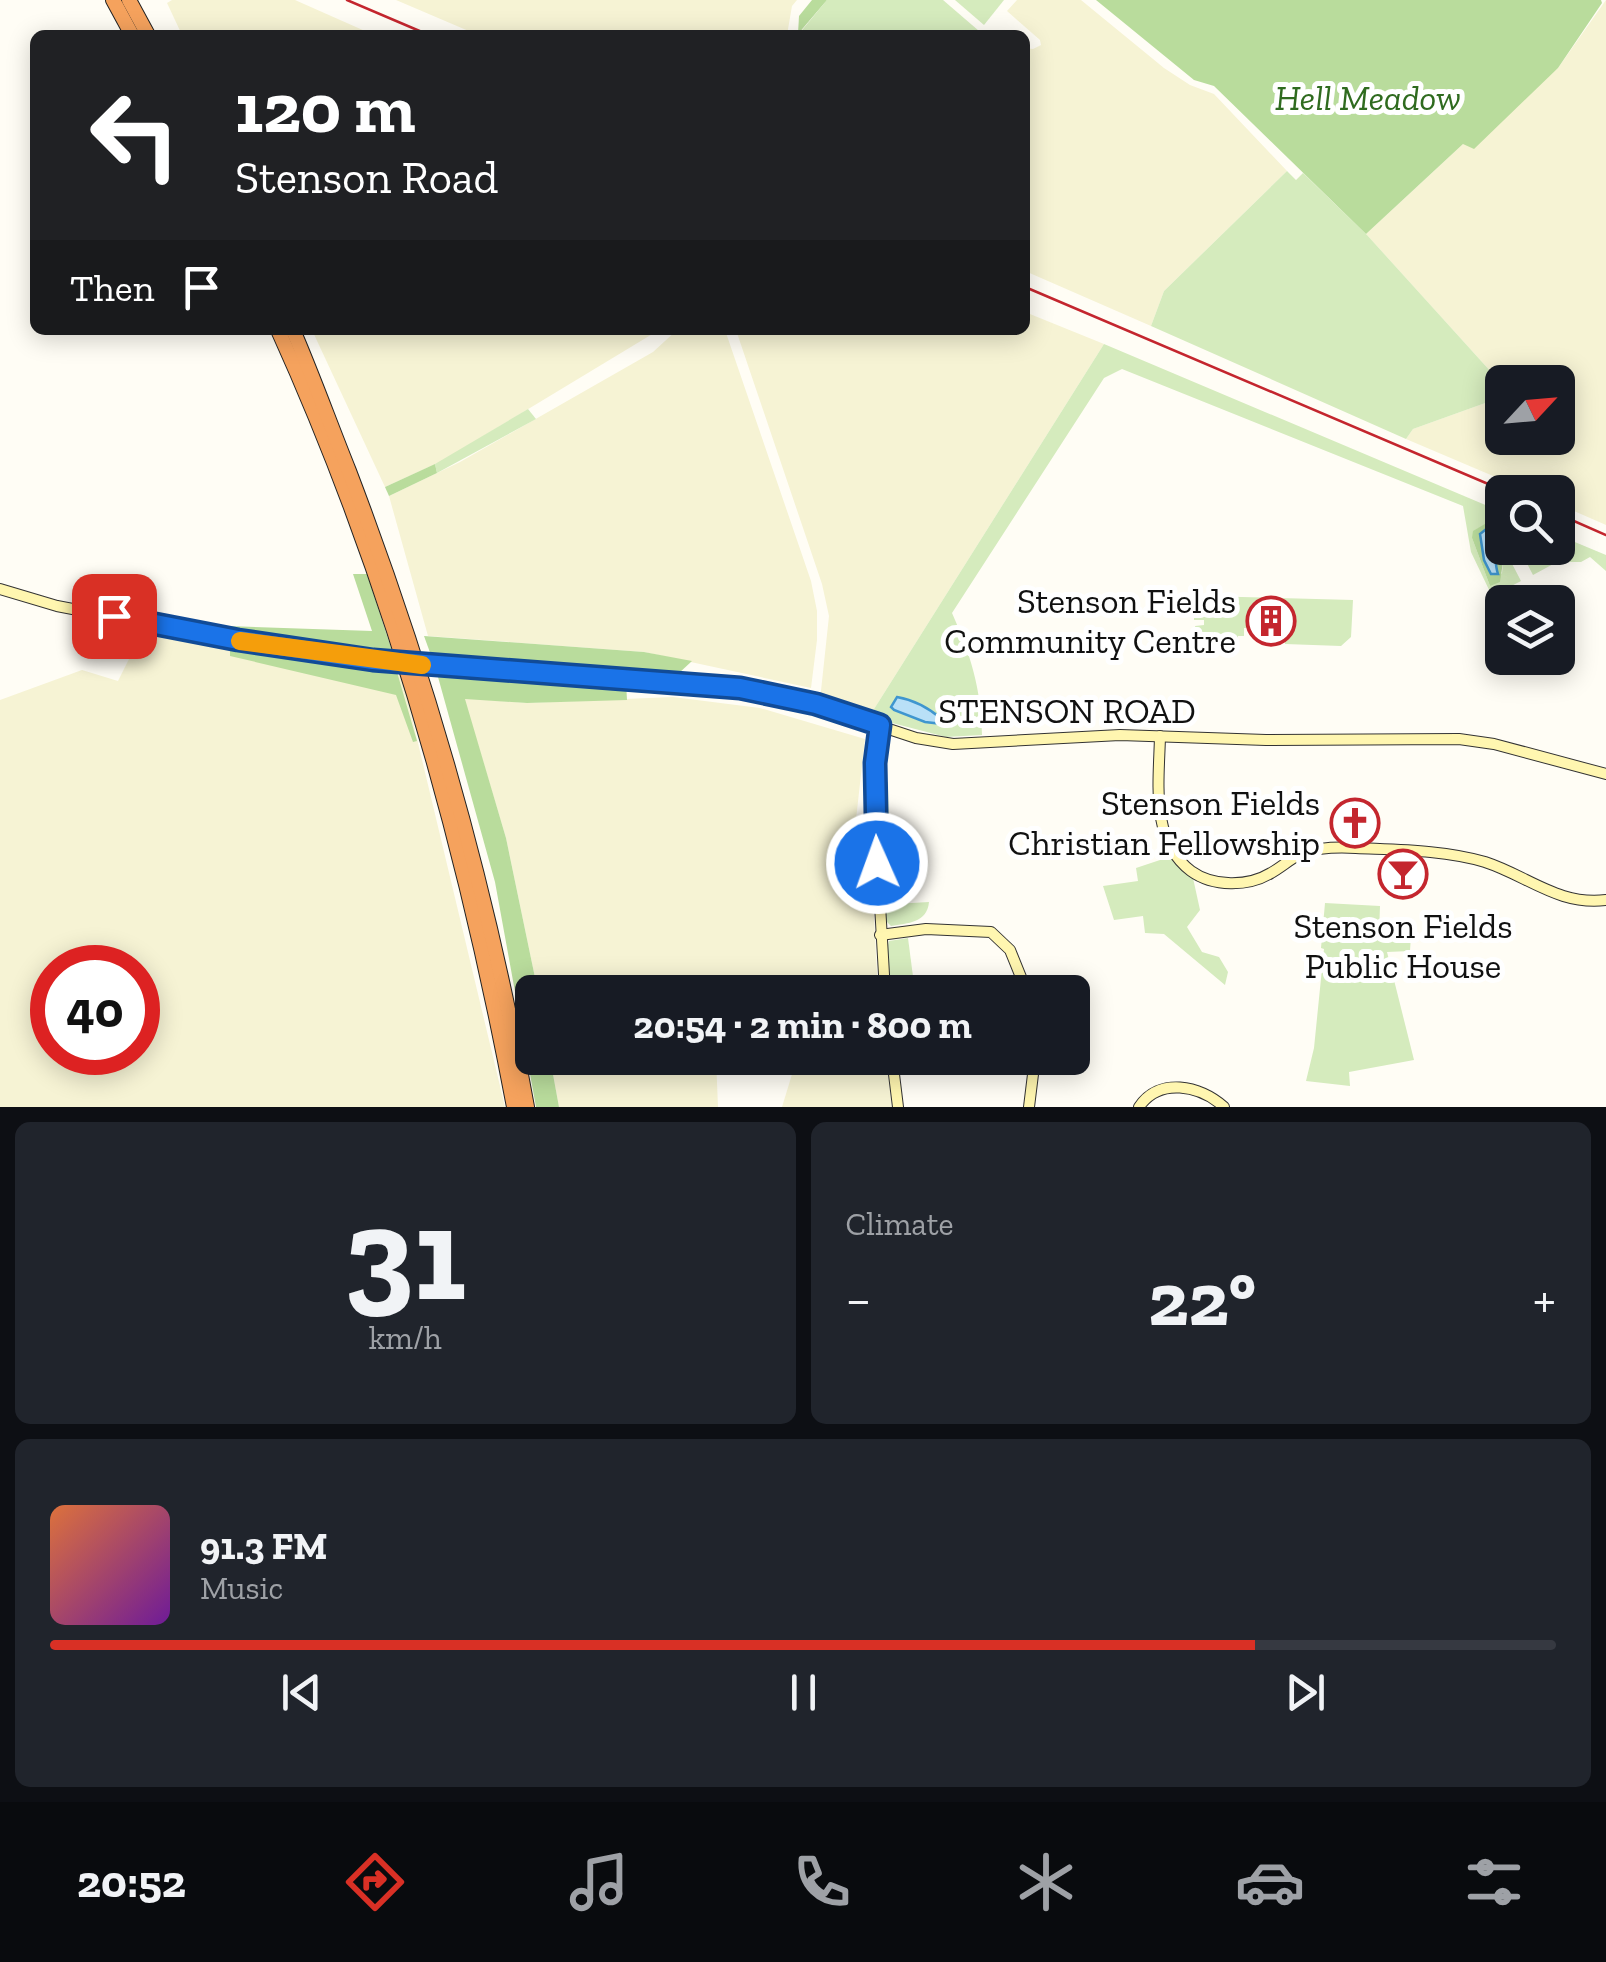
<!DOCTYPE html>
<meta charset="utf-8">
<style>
:root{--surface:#171b24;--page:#20242c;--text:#f1f3f6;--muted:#9ea1a6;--line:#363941;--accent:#d93025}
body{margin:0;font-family:"Zilla Slab",serif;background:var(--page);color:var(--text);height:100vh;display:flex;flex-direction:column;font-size:38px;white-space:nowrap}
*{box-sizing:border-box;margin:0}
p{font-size:32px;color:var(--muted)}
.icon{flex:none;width:55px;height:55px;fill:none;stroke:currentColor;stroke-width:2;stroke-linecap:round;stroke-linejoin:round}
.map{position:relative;height:1107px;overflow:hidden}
.details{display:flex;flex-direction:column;gap:15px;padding:15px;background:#0d0f14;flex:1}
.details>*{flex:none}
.hud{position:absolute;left:30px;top:30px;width:1000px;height:305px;border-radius:15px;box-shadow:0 5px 25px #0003;background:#202124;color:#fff;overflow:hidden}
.needle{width:65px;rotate:64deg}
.fabs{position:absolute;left:1485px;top:365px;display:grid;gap:20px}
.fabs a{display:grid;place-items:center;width:90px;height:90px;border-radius:15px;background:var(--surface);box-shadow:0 5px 25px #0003;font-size:50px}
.speed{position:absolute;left:30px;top:945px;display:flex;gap:20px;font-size:50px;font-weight:700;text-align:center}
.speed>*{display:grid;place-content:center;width:130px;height:130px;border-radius:50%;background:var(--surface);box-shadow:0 5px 25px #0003;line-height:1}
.speed .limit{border:15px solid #d22;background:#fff;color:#111}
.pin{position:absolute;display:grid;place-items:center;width:85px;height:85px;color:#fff;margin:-42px;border-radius:20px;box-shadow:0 5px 15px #0006}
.me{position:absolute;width:110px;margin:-55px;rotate:358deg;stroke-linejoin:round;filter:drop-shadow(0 0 8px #0008)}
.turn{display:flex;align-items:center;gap:35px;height:210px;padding:0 40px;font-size:45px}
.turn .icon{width:130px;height:130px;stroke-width:2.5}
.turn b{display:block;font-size:70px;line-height:85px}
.then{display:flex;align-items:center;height:95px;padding:0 40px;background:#0003;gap:20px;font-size:38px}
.big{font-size:75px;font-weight:700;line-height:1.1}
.details .tile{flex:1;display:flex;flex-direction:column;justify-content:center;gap:15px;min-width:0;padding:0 35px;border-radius:15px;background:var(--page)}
.details .dial{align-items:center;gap:0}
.dial b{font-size:130px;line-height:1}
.song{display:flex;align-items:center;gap:30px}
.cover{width:120px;height:120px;border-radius:15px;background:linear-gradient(135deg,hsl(20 70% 55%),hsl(280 70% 35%))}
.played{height:10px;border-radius:5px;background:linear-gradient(90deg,var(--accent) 80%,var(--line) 80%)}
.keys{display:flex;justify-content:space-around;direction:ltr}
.heat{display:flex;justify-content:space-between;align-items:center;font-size:55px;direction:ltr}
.details .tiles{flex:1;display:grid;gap:15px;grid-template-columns:1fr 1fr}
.tile:last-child{grid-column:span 2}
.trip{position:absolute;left:515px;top:975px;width:575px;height:100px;border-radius:15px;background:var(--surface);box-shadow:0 5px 25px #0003;font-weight:700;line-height:100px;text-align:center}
.dock{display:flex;height:160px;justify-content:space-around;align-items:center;background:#090b0e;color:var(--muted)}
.dock .icon{width:70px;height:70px}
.dock .current{color:var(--accent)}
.dock b{font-size:45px;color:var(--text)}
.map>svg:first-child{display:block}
.farmland{fill:#f6f3d4;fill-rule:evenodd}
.green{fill:#d5ebbd}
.forest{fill:#b9dc9c}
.water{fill:#b9e0f7;stroke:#3f96cf;stroke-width:2.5}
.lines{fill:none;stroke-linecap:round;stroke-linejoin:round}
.secondary-casing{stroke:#333;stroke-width:12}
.highway-casing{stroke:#222;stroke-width:16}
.secondary{stroke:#fff6b0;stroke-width:10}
.highway{stroke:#f5a25d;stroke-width:14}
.rail{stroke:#c4262e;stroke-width:2.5}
.secondary-bridge-casing{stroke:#333;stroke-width:12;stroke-linecap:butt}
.secondary-bridge{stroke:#fff6b0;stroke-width:10}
.route-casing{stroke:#114b97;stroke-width:25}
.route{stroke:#1a73e8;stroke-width:18}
.slow{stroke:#f59e0b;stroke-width:18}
.labels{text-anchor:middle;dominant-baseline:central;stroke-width:10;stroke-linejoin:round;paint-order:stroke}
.park-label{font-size:35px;font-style:italic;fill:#2f6b1f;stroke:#fff}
.poi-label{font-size:35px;fill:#111;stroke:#fff;text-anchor:end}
.street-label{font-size:35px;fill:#111;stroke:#fff}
</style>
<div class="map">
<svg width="1606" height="1107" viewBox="0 0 1606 1107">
<rect width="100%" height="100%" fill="#fffdf5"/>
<g class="farmland">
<polygon points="172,0 295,0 374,35 182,35 167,3"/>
<polygon points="396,0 797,0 792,6 787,35 478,35"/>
<polygon points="1017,0 1081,0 1164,68 1190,85 1214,94 1287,171 1164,291 1151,326 1025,271 1025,48 1033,49 1041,45 1040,40 1007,11"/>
<polygon points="1606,0 1606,525 1558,504 1558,492 1531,492 1406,439 1413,429 1502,397 1502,438 1558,438 1558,382 1502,384 1366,234 1463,144 1558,68"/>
<polygon points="1025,312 1104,344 869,717 820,700 829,616 822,584 736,330 1025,330"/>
<polygon points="312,330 659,330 442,461 385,487"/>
<polygon points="677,330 725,330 811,581 817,611 817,640 811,688 644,652 428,636 389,496 460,462 653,352"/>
<path d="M151,615l251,61 103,431h-505v-407l82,-30 36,11zM52,968h86v84h-86z"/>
<polygon points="673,697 760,708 865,739 853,846 870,842 878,992 538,992 506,838 464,698 527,703"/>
<polygon points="550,1058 716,1058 718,1107 559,1107"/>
<polygon points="797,1058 886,1058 892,1107 782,1107"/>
</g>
<g class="green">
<polygon points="827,0 943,0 979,31 975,35 798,35"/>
<polygon points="955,0 1004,0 984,25"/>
<polygon points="1287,171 1296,180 1303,173 1367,235 1502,384 1502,397 1413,429 1406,439 1151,326 1164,291"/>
<path d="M1104,344l398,168v29l-6,-18 -24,15 18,48 12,-13 3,-25h53v-13l48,20v16l-16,-14 -9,5h-24l-24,13 -13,-25 -12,6 13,25 -29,15 -21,-44 -8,-46 -341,-137 -18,9 -152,235c19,43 29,75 30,122l-36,2 -77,-20z"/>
<polygon points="528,409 536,419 437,473 435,464"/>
<polygon points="1201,596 1353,600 1351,637 1341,646 1285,644 1284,615 1260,614 1259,628 1244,628 1244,636 1238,636 1238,643 1199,642 1195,626 1204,625 1204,620 1194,620 1194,597"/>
<path d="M879,748l6,1v32l3,1 2,94 4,28 35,-2c-2,21 -21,21 -38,24l-7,-7z"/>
<polygon points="1169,857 1193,878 1200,910 1187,927 1202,952 1219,957 1228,972 1225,985 1164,934 1145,933 1143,916 1114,920 1103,886 1138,881 1136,868"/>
<polygon points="1325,903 1380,906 1379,933 1411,935 1410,951 1387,952 1414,1060 1349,1072 1350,1086 1306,1081 1314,1048 1324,949 1321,948"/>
<polygon points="908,938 915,992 890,992 887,949 889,941"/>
</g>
<g class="forest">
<polygon points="812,0 827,0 798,34 799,16"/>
<polygon points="1096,0 1601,0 1602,3 1558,68 1474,149 1463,144 1366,234 1214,86 1194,80"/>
<polygon points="435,464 437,473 389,496 385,487"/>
<polygon points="1490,521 1496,523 1505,548 1500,582 1490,586 1472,538 1473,531"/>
<polygon points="353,574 367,574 394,657 227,635 228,626 372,631"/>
<polygon points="424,636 644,652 692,661 678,674 453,661 432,658"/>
<polygon points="230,646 397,672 417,741 413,742 396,695 230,656"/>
<polygon points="438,677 626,682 627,700 527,703 465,699 506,838 538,992 532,992 532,1058 550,1058 559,1107 536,1107 495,882"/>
</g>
<g class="water">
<path d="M1485,530c13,9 8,30 13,44h-7l-7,-14 -4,-26z"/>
<path d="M897,697c18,3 32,11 46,23v4l-18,-2 -31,-12 -3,-3z"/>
</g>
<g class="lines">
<g class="secondary-casing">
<g id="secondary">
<polyline points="0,589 57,606 177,629 373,660"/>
<polyline points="454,668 647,678 740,688 816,705 916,738 953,744 1120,735 1266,740 1459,739 1494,744 1606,774"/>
<polyline points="880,725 876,746 874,800 885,992"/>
<path d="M1160,736c-1,46 -10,104 31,135 22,16 57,16 80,2 11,-6 20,-15 32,-20 17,-6 36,-6 53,-5 42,2 88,2 129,14 43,14 74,44 121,38"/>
<polyline points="880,935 926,929 991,932 1010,950 1027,992"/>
<polyline points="892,1058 898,1107"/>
<polyline points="1029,1107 1035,1058"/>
<path d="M1139,1107c20,-30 61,-22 85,0"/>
</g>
</g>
<g class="highway-casing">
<g id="highway">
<polyline points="113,0 132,35"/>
<polyline points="129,0 148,35"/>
<path d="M278,330c112,247 186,511 236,777"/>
<path d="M293,330c20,46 37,94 56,141 79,207 139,418 178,636"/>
</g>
</g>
<use href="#secondary" class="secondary"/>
<use href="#highway" class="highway"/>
<g class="rail">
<polyline points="347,0 429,35"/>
<polyline points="1025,287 1507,492"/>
<polyline points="1558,514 1606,535"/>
</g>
<g class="secondary-bridge-casing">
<polyline id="secondary-bridge" points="373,660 454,668"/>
</g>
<use href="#secondary-bridge" class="secondary-bridge"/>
</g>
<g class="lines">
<g class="route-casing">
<polyline id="route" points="114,616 238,640 373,660 740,688 816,704 880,725 875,763 877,863"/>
</g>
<use href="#route" class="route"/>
<polyline class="slow" points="240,641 422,665"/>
</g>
<defs>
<g id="building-ring" transform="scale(2.5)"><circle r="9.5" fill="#fff" stroke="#c4262e" stroke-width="1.5"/><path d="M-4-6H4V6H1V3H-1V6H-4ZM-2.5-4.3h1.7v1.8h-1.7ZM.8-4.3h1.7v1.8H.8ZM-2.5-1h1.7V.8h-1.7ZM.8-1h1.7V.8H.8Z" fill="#c4262e"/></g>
<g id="church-ring" transform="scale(2.5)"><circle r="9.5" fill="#fff" stroke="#c4262e" stroke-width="1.5"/><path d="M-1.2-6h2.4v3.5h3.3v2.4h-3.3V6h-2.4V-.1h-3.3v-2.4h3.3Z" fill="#c4262e"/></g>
<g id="bar-ring" transform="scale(2.5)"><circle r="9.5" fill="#fff" stroke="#c4262e" stroke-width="1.5"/><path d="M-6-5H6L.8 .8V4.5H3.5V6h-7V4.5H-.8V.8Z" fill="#c4262e"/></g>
</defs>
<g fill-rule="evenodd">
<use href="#building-ring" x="1271" y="621"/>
<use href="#church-ring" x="1355" y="823"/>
<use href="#bar-ring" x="1403" y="874"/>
</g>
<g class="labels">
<g class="park-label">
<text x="1368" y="98">Hell Meadow</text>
</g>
<g class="poi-label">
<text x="1236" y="601">Stenson Fields<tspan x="1236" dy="40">Community Centre</tspan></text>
<text x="1320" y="803">Stenson Fields<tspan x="1320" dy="40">Christian Fellowship</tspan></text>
<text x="1403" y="926" text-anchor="middle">Stenson Fields<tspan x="1403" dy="40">Public House</tspan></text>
</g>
<g class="street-label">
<text x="1067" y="711">STENSON ROAD</text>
</g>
</g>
</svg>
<div class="fabs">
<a><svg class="needle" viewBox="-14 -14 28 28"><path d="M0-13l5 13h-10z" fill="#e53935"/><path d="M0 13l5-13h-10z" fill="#9ea1a6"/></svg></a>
<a><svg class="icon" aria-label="search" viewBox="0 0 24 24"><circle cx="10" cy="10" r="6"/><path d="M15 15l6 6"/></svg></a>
<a><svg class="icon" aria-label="layers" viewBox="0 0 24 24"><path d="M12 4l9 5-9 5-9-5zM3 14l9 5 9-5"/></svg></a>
</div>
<div class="speed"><div class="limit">40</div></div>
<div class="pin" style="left:114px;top:616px;background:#d93025"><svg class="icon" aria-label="arrive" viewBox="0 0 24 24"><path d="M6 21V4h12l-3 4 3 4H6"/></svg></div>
<svg class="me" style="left:877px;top:863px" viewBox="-20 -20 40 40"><circle r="17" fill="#1a73e8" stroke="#fff" stroke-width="3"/><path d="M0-11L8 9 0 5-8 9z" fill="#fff"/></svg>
<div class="trip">20:54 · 2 min · 800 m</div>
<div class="hud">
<div class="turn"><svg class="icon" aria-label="left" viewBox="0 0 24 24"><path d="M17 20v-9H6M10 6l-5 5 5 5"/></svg><div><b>120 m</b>Stenson Road</div></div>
<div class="then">Then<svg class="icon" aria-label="arrive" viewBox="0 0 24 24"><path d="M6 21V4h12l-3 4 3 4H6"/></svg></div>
</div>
</div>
<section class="details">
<div class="tiles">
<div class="tile dial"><b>31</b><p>km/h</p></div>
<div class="tile"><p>Climate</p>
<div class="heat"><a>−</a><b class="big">22°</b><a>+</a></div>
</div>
<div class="tile">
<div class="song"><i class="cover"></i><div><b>91.3 FM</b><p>Music</p></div></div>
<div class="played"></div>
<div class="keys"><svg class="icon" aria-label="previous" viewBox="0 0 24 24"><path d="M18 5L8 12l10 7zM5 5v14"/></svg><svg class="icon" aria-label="pause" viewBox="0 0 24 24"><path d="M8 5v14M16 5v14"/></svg><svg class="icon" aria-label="next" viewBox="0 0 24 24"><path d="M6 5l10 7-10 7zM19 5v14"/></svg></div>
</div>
</div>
</section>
<nav class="dock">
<b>20:52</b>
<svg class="icon current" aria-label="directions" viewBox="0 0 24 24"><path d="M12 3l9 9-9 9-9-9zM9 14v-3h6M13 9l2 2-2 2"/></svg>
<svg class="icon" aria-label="music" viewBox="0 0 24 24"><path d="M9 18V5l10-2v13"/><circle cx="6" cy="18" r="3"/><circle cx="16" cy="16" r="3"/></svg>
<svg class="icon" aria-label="phone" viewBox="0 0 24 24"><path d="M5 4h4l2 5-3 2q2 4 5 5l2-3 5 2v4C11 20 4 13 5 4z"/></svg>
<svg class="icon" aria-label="climate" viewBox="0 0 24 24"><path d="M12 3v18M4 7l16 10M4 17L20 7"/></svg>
<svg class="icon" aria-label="car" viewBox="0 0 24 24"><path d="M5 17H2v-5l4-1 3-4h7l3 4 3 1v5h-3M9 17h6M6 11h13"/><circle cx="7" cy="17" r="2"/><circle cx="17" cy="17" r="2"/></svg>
<svg class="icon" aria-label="filters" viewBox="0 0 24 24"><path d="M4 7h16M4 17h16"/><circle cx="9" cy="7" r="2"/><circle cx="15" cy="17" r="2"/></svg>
</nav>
